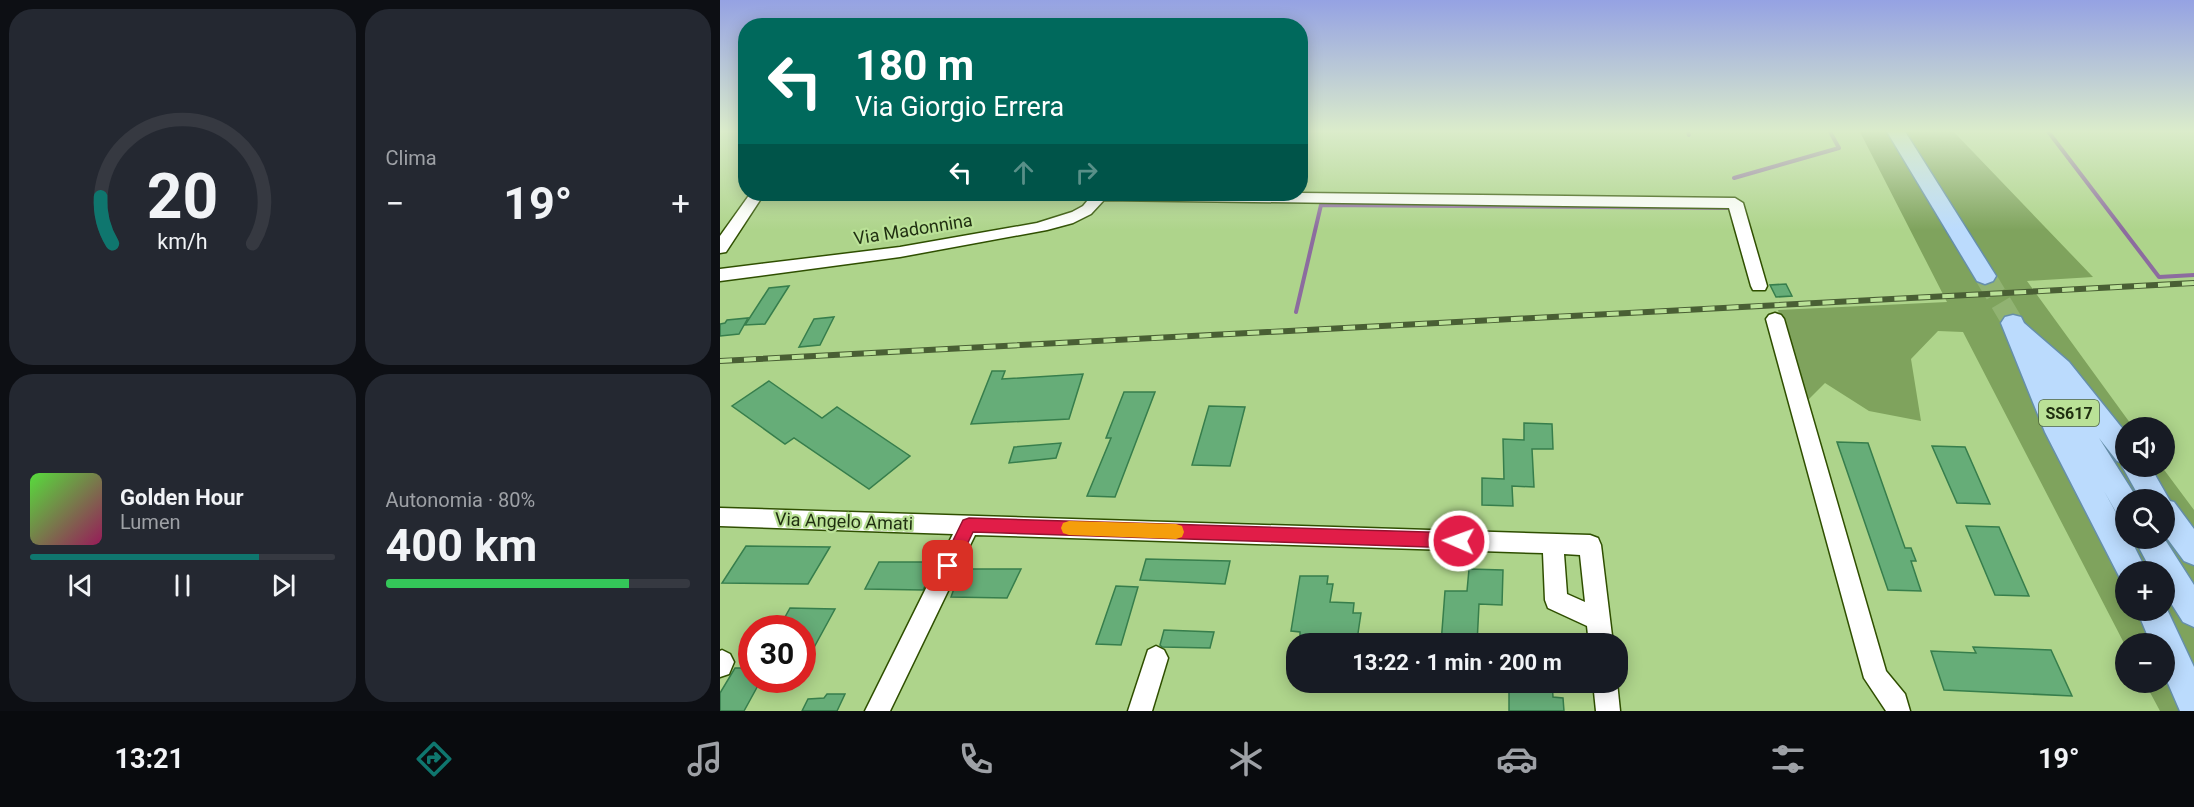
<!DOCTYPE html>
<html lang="it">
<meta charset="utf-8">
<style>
:root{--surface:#171b24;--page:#242831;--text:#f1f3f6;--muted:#9ea1a6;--line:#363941;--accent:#0f766e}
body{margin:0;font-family:Roboto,sans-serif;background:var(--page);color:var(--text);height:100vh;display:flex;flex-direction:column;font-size:22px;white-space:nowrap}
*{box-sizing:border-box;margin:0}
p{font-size:20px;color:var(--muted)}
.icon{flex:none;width:33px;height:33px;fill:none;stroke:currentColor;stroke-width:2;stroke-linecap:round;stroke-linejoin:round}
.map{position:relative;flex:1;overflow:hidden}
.side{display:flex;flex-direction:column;gap:9px;padding:9px;background:#0d0f14;width:720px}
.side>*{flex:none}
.guide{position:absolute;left:18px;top:18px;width:570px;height:183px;border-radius:24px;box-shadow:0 3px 15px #0003;background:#00695c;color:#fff;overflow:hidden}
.controls{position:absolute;left:1395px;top:417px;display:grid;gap:12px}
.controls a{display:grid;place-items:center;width:60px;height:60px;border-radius:50%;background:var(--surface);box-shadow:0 3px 15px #0003;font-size:30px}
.speed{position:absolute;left:18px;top:615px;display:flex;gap:12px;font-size:30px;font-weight:700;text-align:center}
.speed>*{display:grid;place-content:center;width:78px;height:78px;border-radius:50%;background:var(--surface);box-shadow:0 3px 15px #0003;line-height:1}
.speed .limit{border:9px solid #d22;background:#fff;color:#111}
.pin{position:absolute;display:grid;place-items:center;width:51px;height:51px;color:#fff;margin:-26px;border-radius:12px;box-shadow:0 3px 9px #0006}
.me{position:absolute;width:66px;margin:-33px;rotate:272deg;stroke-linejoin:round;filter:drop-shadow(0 0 4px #0008)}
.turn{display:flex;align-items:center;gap:21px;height:126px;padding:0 18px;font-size:27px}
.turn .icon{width:78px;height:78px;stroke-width:2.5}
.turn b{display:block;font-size:42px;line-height:51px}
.lanes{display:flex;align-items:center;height:57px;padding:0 18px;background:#0003;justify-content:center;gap:30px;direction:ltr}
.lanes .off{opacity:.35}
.big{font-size:45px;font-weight:700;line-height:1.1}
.side .tile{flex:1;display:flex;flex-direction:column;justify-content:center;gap:9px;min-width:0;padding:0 21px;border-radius:24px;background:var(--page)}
.side .dial{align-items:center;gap:0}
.dial svg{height:156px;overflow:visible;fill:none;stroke:var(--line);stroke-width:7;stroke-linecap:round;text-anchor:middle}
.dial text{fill:var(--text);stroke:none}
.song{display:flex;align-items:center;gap:18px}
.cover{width:72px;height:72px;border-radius:9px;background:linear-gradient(135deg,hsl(110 70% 55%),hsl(330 70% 35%))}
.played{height:6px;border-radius:3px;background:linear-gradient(90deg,var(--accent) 75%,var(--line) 75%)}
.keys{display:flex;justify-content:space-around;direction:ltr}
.heat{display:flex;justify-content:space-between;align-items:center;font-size:33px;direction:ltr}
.charge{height:9px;border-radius:4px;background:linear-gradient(90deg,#34c759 80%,var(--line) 0)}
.side .tiles{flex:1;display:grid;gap:9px;grid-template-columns:repeat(2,1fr)}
.trip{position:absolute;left:566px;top:633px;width:342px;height:60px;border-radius:24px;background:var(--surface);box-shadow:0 3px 15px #0003;font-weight:700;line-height:60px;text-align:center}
.tab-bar{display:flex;height:96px;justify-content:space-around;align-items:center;background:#090b0e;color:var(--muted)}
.tab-bar .icon{width:42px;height:42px}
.tab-bar .selected{color:var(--accent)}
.tab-bar b{font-size:27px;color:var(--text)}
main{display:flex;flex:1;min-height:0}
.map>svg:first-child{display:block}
.green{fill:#7fa35d;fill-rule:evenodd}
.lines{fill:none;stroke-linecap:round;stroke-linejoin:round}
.stream{stroke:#8c6c9f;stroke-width:4}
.building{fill:#66ad78;stroke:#377e4c;stroke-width:1.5}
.major-tunnel{stroke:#91b372;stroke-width:21;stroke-dasharray:21 10;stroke-linecap:butt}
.minor-casing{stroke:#2f4f00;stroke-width:3}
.major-casing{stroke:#668fa9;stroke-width:3}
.minor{fill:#fff;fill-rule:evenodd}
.major{fill:#bbdbfd;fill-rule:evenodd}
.rail-casing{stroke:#495f34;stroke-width:6}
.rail{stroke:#bae197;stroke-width:4;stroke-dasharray:12;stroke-linecap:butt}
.route{fill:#e11d48;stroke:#92132f;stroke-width:1.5}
.slow{fill:#f59e0b}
.labels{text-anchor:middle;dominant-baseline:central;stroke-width:4.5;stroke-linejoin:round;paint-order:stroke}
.shield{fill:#bae197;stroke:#4e6438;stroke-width:1.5}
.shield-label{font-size:16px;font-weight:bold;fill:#1f2e10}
.street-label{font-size:18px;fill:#1f2e10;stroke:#bae197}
</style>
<main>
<section class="side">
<div class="tiles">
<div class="tile dial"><svg viewBox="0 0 100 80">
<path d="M14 69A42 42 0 1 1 86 69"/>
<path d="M14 69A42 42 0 0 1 8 45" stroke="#0f766e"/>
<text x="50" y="56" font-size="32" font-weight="700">20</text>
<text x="50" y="72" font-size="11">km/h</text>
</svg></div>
<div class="tile"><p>Clima</p>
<div class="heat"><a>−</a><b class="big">19°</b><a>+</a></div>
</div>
<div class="tile">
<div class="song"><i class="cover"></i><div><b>Golden Hour</b><p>Lumen</p></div></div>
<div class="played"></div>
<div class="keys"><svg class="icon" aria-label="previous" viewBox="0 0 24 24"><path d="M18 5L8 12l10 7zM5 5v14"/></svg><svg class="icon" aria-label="pause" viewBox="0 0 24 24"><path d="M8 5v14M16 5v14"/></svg><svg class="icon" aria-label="next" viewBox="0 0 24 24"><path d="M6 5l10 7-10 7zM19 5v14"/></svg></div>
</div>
<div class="tile"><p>Autonomia · 80%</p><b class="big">400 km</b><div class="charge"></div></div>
</div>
</section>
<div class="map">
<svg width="1474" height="711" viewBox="0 0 1474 711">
<rect width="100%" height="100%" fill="#aed48b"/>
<path class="green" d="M1139,130h93l141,147 -66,4 106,146 -7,1v38l36,1 32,43v201h-34l-15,-28 19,-1v-38l-39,1 -162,-313 -25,-1 -27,28 10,62 -52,-10 -44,-28 -18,18 -29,-91 169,-8zM1406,500h38v38h-38zM1406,572h38v38h-38z"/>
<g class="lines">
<g class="stream">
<polyline points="967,130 969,135"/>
<polyline points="1327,130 1439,277 1474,275"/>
<polyline points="1014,178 1119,148 1109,130"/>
<polyline points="576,312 601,205 1011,208 1012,212"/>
</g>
</g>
<g class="building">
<polygon points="1066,284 1072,296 1056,297 1050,285"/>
<polygon points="69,286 45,324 25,325 49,288"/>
<polygon points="114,317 100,345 79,347 94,319"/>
<polygon points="28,318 19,334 0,336 0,324 5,323 7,320"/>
<polygon points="272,371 285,371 282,379 363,374 349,419 251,424"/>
<polygon points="49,381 102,418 117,407 190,456 149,489 74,438 65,444 12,406"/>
<polygon points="404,392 435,392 395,497 367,496 391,438 386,438"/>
<polygon points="489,406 525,407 510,466 472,465"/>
<polygon points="804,423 832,424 833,449 812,449 814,487 792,486 793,506 762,505 762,478 784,479 783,439 804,440"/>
<polygon points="1117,442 1148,443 1185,548 1191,548 1196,561 1191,561 1201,591 1168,590"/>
<polygon points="341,443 336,458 289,463 294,447"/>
<polygon points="1212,446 1245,447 1270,504 1237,503"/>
<polygon points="1246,526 1279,527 1309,596 1275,595"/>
<polygon points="26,546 110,547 88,584 2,583"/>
<polygon points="426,559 510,561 505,584 420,580"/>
<polygon points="159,562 202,562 216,563 203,590 145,589"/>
<polygon points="241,569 301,569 287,598 231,597"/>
<polygon points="749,569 783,570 782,605 759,604 757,644 721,644 725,591 747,591"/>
<polygon points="580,576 608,576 607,584 613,584 610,602 634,603 633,613 641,613 637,640 580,638 580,632 571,631"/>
<polygon points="396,586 418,587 401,645 376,644"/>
<polygon points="70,608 115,609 92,651 82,652 82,628 59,628"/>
<polygon points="444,630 494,632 490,648 442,647 440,645"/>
<polygon points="1253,647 1331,650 1352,696 1224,690 1211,651 1256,653"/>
<polygon points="15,668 32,668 32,680 41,680 24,711 0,711 0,693"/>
<polygon points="801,682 832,682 833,697 843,698 844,711 789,711 789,692 801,692"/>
<polygon points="107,694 125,694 117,711 82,711 88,699 104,698"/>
</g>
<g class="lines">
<polyline class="major-tunnel" points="1265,276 1293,323"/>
<g class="minor-casing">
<g id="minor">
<polygon points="580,193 1015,198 1023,203 1047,286 1045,290 1033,290 1031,286 1009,208 384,200 371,214 353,223 327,230 180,257 0,281 0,269 180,247 317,223 352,212 363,206 373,194"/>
<polygon points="30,194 44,194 6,252 0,253 0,236"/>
<polygon points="1055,313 1061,315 1064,319 1166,671 1185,694 1190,711 1166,711 1144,678 1046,319 1049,315"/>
<path d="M0,508l870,27 8,3 3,7 12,99h-24l-2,-18 -39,-18 -3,-8 -2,-47 -568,-18 -85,176h-25l88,-177 -233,-8zM844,554l16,1 5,47 -18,-8z"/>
<polygon points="436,646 444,650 448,658 432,711 408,711 428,650"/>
<polygon points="2,650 10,654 14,662 9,674 0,677 0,651"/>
<polygon points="873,682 897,682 900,711 876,711"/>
</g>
</g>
<g class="major-casing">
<g id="major">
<polygon points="1166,130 1184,130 1276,276 1273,281 1265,284 1257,281"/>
<polygon points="1293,315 1301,317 1304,323 1349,362 1406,433 1406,466 1430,466 1450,501 1454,502 1474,529 1474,565 1464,561 1444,534 1444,500 1421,500 1402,466 1403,463 1397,461 1379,438 1418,500 1406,500 1406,515 1396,512 1384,491 1406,531 1406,538 1410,538 1427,572 1406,572 1406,583 1402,582 1325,432 1281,323 1285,317"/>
<polygon points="1414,538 1444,538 1474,585 1474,627 1463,622 1444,592 1444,572 1432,572"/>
<polygon points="1444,603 1474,667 1474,711 1460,711 1444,674 1444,644 1431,644 1417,610 1444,610"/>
</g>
</g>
<use href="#minor" class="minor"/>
<use href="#major" class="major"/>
<g class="rail-casing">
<polyline id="rail" points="0,361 1474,283"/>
</g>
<use href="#rail" class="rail"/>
</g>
<linearGradient id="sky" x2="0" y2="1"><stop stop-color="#95a2e3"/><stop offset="0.57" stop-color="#dbeccb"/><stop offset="1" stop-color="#dbeccb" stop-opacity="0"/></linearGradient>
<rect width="1474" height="230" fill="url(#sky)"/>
<polygon class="route" points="249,518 739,533 745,535 748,541 745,546 739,548 253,532 234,572 228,574 223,572 220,566 223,561 243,520"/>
<polygon class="slow" points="349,521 456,524 462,526 464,532 462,537 456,539 349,535 343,533 341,528 343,523"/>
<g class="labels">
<rect class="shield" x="1319" y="400" width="60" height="26" rx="4.5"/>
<g class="shield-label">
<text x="1349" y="413">SS617</text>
</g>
<g class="street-label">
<text transform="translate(193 229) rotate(-9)">Via Madonnina</text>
<text transform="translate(124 521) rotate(2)">Via Angelo Amati</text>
</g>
</g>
</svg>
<div class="controls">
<a><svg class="icon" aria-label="sound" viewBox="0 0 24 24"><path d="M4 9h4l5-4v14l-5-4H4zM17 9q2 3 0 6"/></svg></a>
<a><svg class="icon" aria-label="search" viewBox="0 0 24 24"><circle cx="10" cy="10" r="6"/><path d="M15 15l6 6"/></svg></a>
<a>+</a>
<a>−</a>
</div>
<div class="speed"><div class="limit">30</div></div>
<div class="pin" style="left:228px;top:566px;background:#d93025"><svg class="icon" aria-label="arrive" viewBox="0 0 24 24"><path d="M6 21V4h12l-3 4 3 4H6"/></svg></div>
<svg class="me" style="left:739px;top:541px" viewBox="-20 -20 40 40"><circle r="17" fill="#e11d48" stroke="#fff" stroke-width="3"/><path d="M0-11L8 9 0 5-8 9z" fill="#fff"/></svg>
<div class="trip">13:22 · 1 min · 200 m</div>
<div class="guide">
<div class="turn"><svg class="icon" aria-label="left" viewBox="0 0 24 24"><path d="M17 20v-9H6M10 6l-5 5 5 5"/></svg><div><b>180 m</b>Via Giorgio Errera</div></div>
<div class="lanes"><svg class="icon" aria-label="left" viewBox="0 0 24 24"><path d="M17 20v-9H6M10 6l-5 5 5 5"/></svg><svg class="icon off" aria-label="ahead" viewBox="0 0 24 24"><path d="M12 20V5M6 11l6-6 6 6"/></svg><svg class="icon off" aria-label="right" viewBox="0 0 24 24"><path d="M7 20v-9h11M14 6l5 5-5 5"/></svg></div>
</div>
</div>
</main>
<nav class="tab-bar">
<b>13:21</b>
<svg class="icon selected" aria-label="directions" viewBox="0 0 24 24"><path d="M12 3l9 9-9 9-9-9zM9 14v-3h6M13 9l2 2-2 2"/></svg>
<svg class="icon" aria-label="music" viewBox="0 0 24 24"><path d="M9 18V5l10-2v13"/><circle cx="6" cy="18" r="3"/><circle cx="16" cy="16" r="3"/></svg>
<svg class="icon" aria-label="phone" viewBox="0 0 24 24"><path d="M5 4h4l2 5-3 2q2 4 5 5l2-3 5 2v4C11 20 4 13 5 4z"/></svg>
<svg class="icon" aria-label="climate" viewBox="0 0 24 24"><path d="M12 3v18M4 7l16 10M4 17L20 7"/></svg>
<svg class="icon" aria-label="car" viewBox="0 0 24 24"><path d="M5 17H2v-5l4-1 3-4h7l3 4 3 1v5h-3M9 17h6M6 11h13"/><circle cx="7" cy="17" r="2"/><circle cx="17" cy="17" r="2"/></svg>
<svg class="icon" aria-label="filters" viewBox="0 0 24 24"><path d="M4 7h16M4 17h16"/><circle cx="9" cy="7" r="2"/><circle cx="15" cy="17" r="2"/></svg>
<b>19°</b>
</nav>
